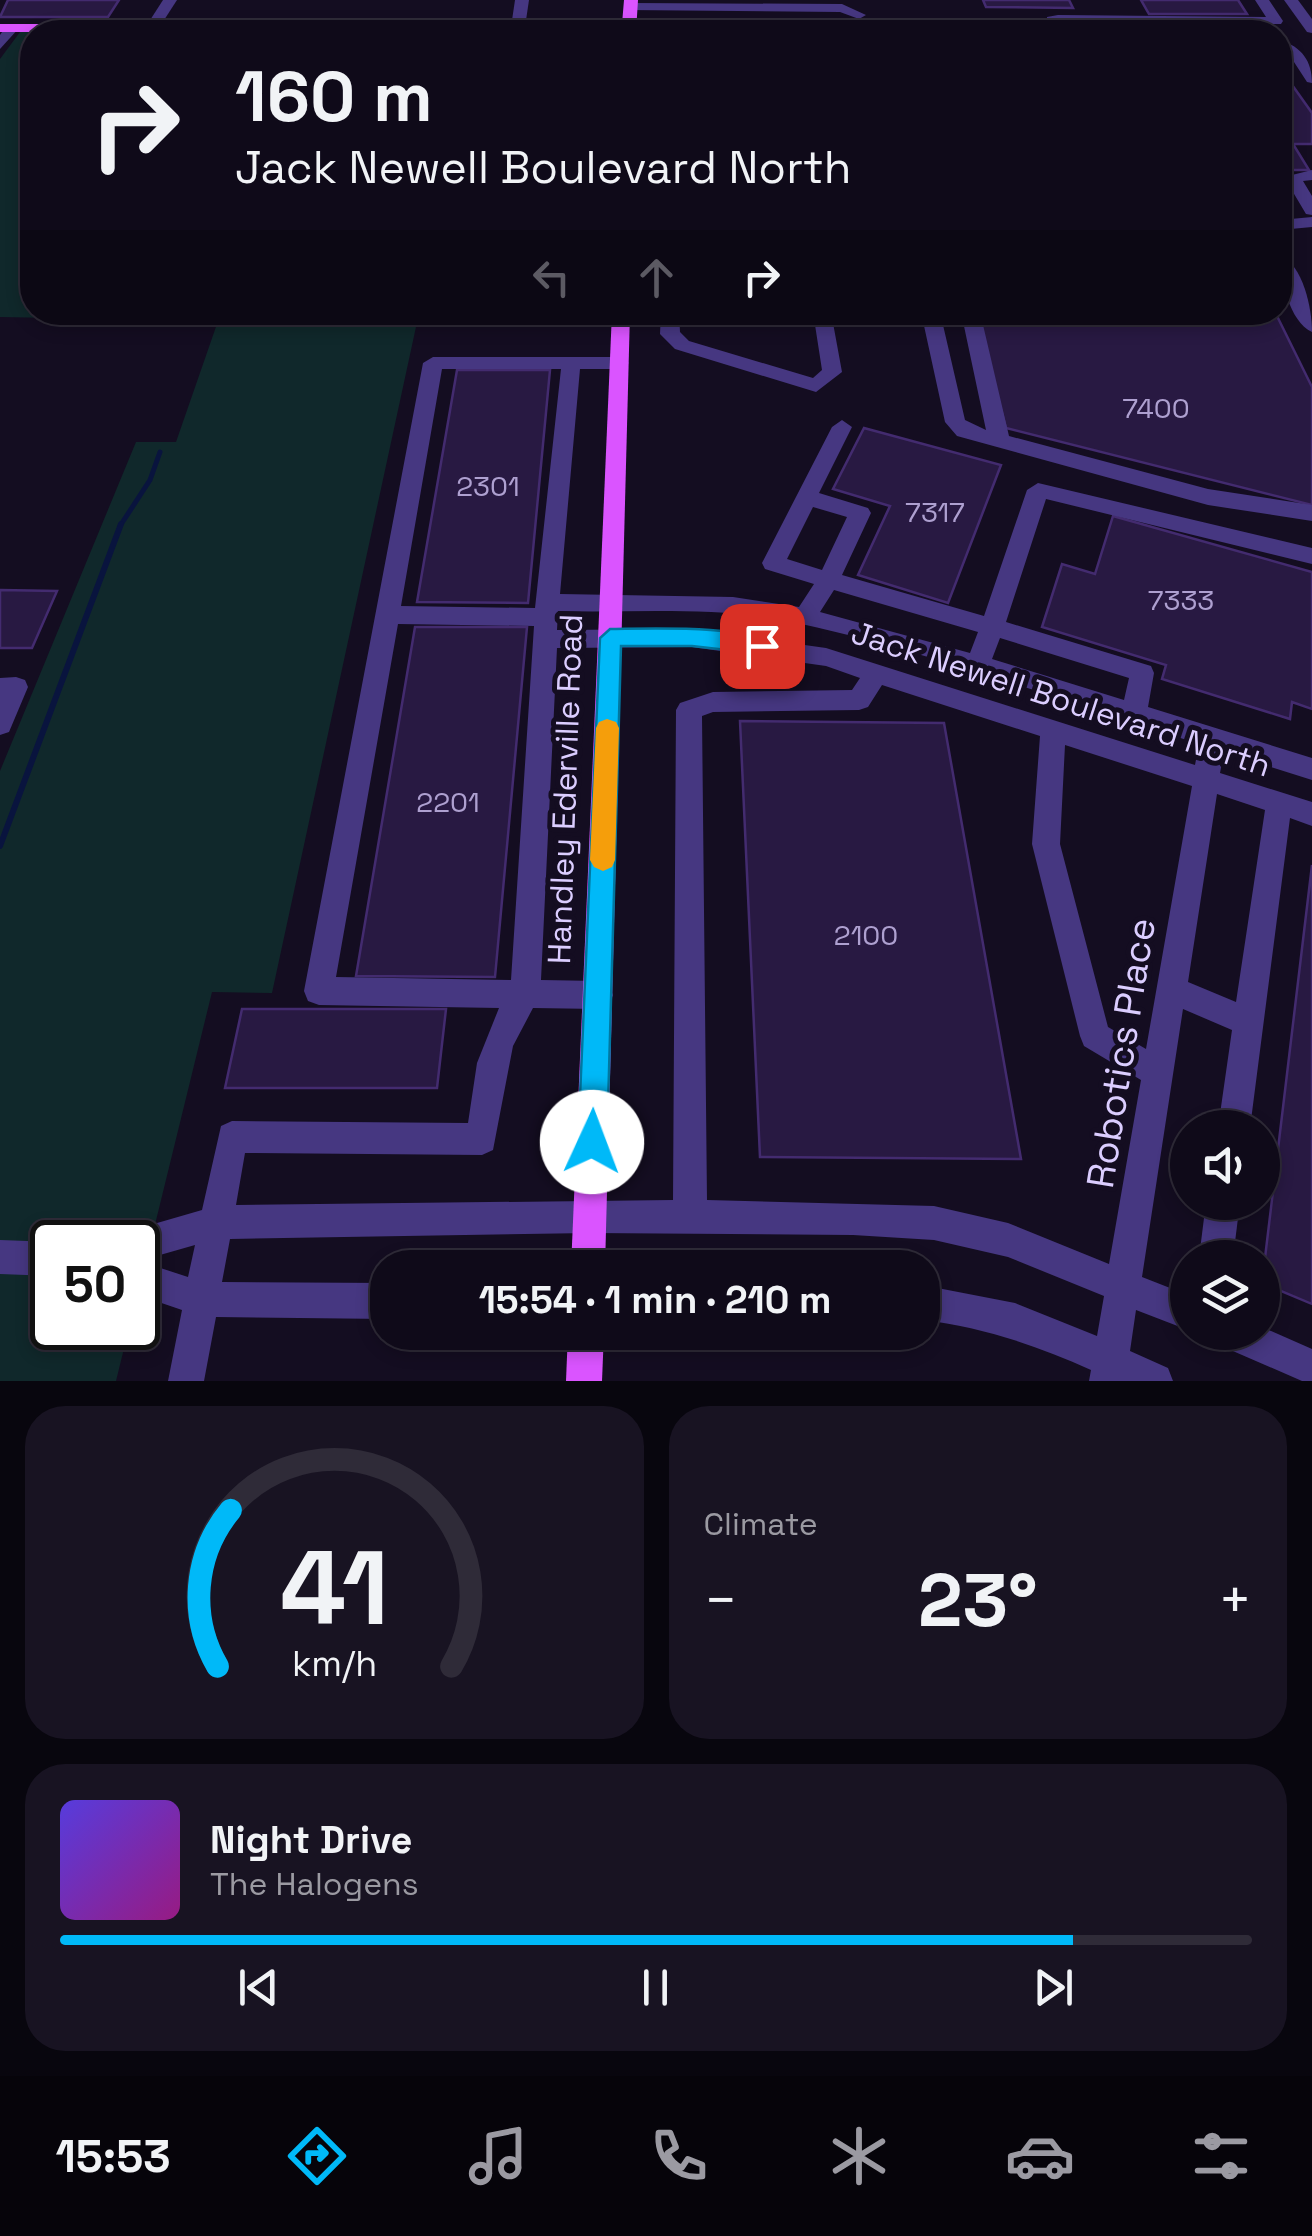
<!DOCTYPE html>
<meta charset="utf-8">
<style>
:root{--surface:#0f0a19;--page:#181322;--text:#f1f3f6;--muted:#9b9aa2;--line:#2f2b38;--accent:#00b9f8}
body{margin:0;font-family:"Space Grotesk",sans-serif;background:var(--page);color:var(--text);height:100vh;display:flex;flex-direction:column;font-size:38px;white-space:nowrap}
*{box-sizing:border-box;margin:0}
p{font-size:32px;color:var(--muted)}
.icon{flex:none;width:55px;height:55px;fill:none;stroke:currentColor;stroke-width:2;stroke-linecap:round;stroke-linejoin:round}
.map{position:relative;height:1381px;overflow:hidden}
.side{display:flex;flex-direction:column;gap:25px;padding:25px;background:#08060e;flex:1}
.side>*{flex:none}
.banner{position:absolute;left:20px;top:20px;width:1272px;height:305px;border-radius:40px;box-shadow:0 5px 15px #0003,0 0 0 2px var(--line);background:#0f0a19;color:var(--text);overflow:hidden}
.buttons{position:absolute;left:1170px;top:1110px;display:grid;gap:20px}
.buttons a{display:grid;place-items:center;width:110px;height:110px;border-radius:50%;background:var(--surface);box-shadow:0 5px 15px #0003,0 0 0 2px var(--line);font-size:50px}
.speed{position:absolute;left:30px;top:1220px;display:flex;gap:20px;font-size:50px;font-weight:700;text-align:center}
.speed>*{display:grid;place-content:center;width:130px;height:130px;border-radius:50%;background:var(--surface);box-shadow:0 5px 15px #0003,0 0 0 2px var(--line);line-height:1}
.speed .limit{border:5px solid #111;border-radius:15px;background:#fff;color:#111}
.pin{position:absolute;display:grid;place-items:center;width:85px;height:85px;color:#fff;margin:-42px;border-radius:20px;box-shadow:0 5px 15px #0006}
.me{position:absolute;width:110px;margin:-55px;rotate:2deg;stroke-linejoin:round;filter:drop-shadow(0 0 8px #0008)}
.turn{display:flex;align-items:center;gap:35px;height:210px;padding:0 50px;font-size:45px}
.turn .icon{width:130px;height:130px;stroke-width:2.5}
.turn b{display:block;font-size:70px;line-height:85px}
.lanes{display:flex;align-items:center;height:95px;padding:0 50px;background:#0003;justify-content:center;gap:50px;direction:ltr}
.lanes .off{opacity:.35}
.big{font-size:75px;font-weight:600;line-height:1.1}
.side .card{flex:1;display:flex;flex-direction:column;justify-content:center;gap:15px;min-width:0;padding:0 35px;border-radius:40px;background:var(--page)}
.side .dial{align-items:center;gap:0}
.dial svg{height:260px;overflow:visible;fill:none;stroke:var(--line);stroke-width:7;stroke-linecap:round;text-anchor:middle}
.dial text{fill:var(--text);stroke:none}
.song{display:flex;align-items:center;gap:30px}
.cover{width:120px;height:120px;border-radius:15px;background:linear-gradient(135deg,hsl(250 70% 55%),hsl(310 70% 35%))}
.played{height:10px;border-radius:5px;background:linear-gradient(90deg,var(--accent) 85%,var(--line) 85%)}
.keys{display:flex;justify-content:space-around;direction:ltr}
.heat{display:flex;justify-content:space-between;align-items:center;font-size:55px;direction:ltr}
.side .tiles{flex:1;display:grid;gap:25px;grid-template-columns:1fr 1fr}
.card:last-child{grid-column:span 2}
.trip{position:absolute;left:370px;top:1250px;width:570px;height:100px;border-radius:40px;background:var(--surface);box-shadow:0 5px 15px #0003,0 0 0 2px var(--line);font-weight:600;line-height:100px;text-align:center}
.tabs{display:flex;height:160px;justify-content:space-around;align-items:center;background:#06040a;color:var(--muted)}
.tabs .icon{width:70px;height:70px}
.tabs .selected{color:var(--accent)}
.tabs b{font-size:45px;color:var(--text)}
.map>svg:first-child{display:block}
.green{fill:#10282b}
.lines{fill:none;stroke-linecap:round;stroke-linejoin:round}
.stream-far1{stroke:#09143e;stroke-width:5}
.stream{stroke:#09143e;stroke-width:6}
.building{fill:#281942;stroke:#432b6f;stroke-width:2.5}
.minor{fill:#463781;fill-rule:evenodd}
.major{fill:#da54ff;fill-rule:evenodd}
.route{fill:#00b9f8;stroke:#0078a1;stroke-width:2.5}
.slow{fill:#f59e0b}
.labels{text-anchor:middle;dominant-baseline:central;stroke-width:10;stroke-linejoin:round;paint-order:stroke}
.number-label{font-size:28px;fill:#aea0d0}
.street-label{font-size:32px;fill:#dbcdff;stroke:#140d21}
.near-street-label{font-size:38px;fill:#dbcdff;stroke:#140d21}
</style>
<div class="map">
<svg width="1312" height="1381" viewBox="0 0 1312 1381">
<rect width="100%" height="100%" fill="#140d21"/>
<polygon class="green" points="464,31 32,32 32,312 419,313 272,993 212,992 138,1294 138,1242 52,1242 52,1328 129,1328 116,1381 0,1381 0,771 136,442 176,442 218,321 0,317 0,59 20,32"/>
<g class="lines">
<polyline class="stream-far1" points="120,526 150,480 160,452"/>
<polyline class="stream" points="0,846 121,524"/>
</g>
<g class="building">
<polygon points="8,0 119,0 108,17 0,17"/>
<polygon points="983,0 1069,0 1073,8 986,7"/>
<polygon points="1141,0 1238,0 1247,14 1149,14"/>
<polygon points="1280,68 1312,113 1312,144 1293,144 1309,170 1280,170"/>
<polygon points="975,312 1275,312 1312,387 1312,505 1006,428"/>
<polygon points="457,370 550,370 528,603 417,602"/>
<polygon points="864,428 1001,465 948,603 858,575 890,506 833,489"/>
<polygon points="1113,516 1312,572 1312,709 1292,702 1290,719 1162,679 1166,665 1042,627 1062,564 1095,574"/>
<polygon points="0,590 57,591 32,648 0,648"/>
<polygon points="415,627 527,627 495,977 356,976"/>
<polygon points="740,721 944,723 1021,1159 760,1157"/>
<polygon points="1312,865 1312,1304 1262,1283"/>
<polygon points="242,1009 446,1009 437,1088 225,1088"/>
</g>
<g class="lines">
<g class="minor">
<polygon points="163,0 177,0 157,31 147,31 145,28"/>
<polygon points="515,0 529,0 525,27 518,31 511,27"/>
<polygon points="1255,0 1269,0 1283,21 1281,24 1060,23 1061,28 1075,32 1001,32 1008,28 1047,28 1047,17 1058,15 1266,17"/>
<polygon points="1284,0 1298,0 1312,19 1312,33 1307,32"/>
<polygon points="631,3 842,4 866,15 859,19 840,12 626,10 624,7"/>
<polygon points="7,25 19,28 0,49 0,35"/>
<polygon points="690,25 784,28 791,32 673,32"/>
<path d="M1280,40c22,7 32,21 32,43l-5,-1 -13,-20 -14,1v-8l8,-1 -8,-5z"/>
<polygon points="1312,170 1312,180 1303,181 1312,196 1312,215 1306,214 1284,177"/>
<polygon points="1312,217 1312,227 1280,230 1280,220"/>
<path d="M1280,255c23,10 32,53 32,77 -23,-10 -32,-55 -32,-77z"/>
<polygon points="661,312 679,312 680,332 689,341 813,378 822,370 813,312 831,312 842,372 816,392 675,349 660,334"/>
<polygon points="921,312 940,312 965,420 986,430 961,312 980,312 1009,436 1208,489 1312,505 1312,521 1208,505 957,436 945,422"/>
<path d="M433,357h186l10,6 -10,6h-39l-20,225 173,3 66,10 15,-23 -49,-15 -3,-6 70,-136 10,-7 10,7 -33,66 49,15 3,5 -29,62 142,41 43,-126 11,-7 274,65v16l-266,-65 -40,123 145,44 3,7 -6,34 164,51v22l-88,-28 -4,21 92,29v24l-22,-8 -40,310h-32l14,-98 -49,-21 -41,268 46,18v35l-52,-20 -6,41 38,17 5,13h-84l2,-11c-55,-25 -109,-43 -169,-50v-35l93,18 82,33 7,-40 -96,-39 -74,-17 -81,-5 -263,-2 -360,6 -8,43 166,1v36l-172,-2 -12,64h-36l14,-71 -44,-15v-53h-16l4,-10 76,-22 19,-84 11,-5 236,2 9,-60 22,-55 -180,-3 -11,-4 -4,-10 119,-628zM442,369h119l-26,239 -134,-2zM813,507l34,10 -25,53 -35,-11zM834,590l144,42 -8,21 -150,-41zM558,611c75,2 157,-5 230,10 140,30 276,80 411,123l-4,21 -369,-117 -134,-19 -135,1zM398,624l136,2 -23,354 -175,-3zM1000,638l129,40 -5,22 -132,-41zM692,647l134,19 34,12 -8,12 -139,2 -33,11 -4,7 -3,490 -437,5 9,-52 237,2 11,-5 20,-104 20,-38 65,1 11,-4 4,-10 -4,-10 -11,-4 -57,-1 16,-332zM882,685l158,51 -8,108 48,192 4,10 57,34 -32,184 -101,-41 -74,-17 -227,-6 -5,-484 11,-4 146,-2 9,-3zM1065,745l127,41 -46,263 -38,-22 -48,-183zM1217,794l48,16 -29,192 -48,-20zM195,1245l-7,32 -49,-16z"/>
<polygon points="16,677 25,680 28,687 9,732 0,735 0,678"/>
<polygon points="1206,1202 1240,1202 1233,1258 1199,1258"/>
<polygon points="0,1240 54,1242 52,1276 0,1274"/>
<polygon points="1262,1327 1312,1349 1312,1381 1302,1381 1219,1345 1214,1332 1262,1332"/>
</g>
<g class="major">
<polygon points="624,0 638,0 636,32 0,32 0,24 622,24"/>
<polygon points="612,312 630,312 605,1268 571,1268"/>
<polygon points="568,1332 604,1332 602,1381 566,1381"/>
</g>
</g>
<path class="route" d="M610,629c30,0 148,-5 163,17l-11,8 -70,-8h-71l-14,496 -4,11 -11,4 -10,-4 -4,-11 22,-504z"/>
<polygon class="slow" points="607,719 616,722 619,728 615,860 612,867 603,871 594,867 590,860 596,728 599,722"/>
<g class="labels">
<g class="number-label">
<text x="1156" y="408">7400</text>
<text x="488" y="486">2301</text>
<text x="935" y="512">7317</text>
<text x="1181" y="600">7333</text>
<text x="448" y="802">2201</text>
<text x="866" y="935">2100</text>
</g>
<g class="street-label">
<text transform="translate(1061 699) rotate(18)">Jack Newell Boulevard North</text>
<text transform="translate(565 789) rotate(-88)">Handley Ederville Road</text>
</g>
<g class="near-street-label">
<text transform="translate(1121 1053) rotate(-81)">Robotics Place</text>
</g>
</g>
</svg>
<div class="buttons">
<a><svg class="icon" aria-label="sound" viewBox="0 0 24 24"><path d="M4 9h4l5-4v14l-5-4H4zM17 9q2 3 0 6"/></svg></a>
<a><svg class="icon" aria-label="layers" viewBox="0 0 24 24"><path d="M12 4l9 5-9 5-9-5zM3 14l9 5 9-5"/></svg></a>
</div>
<div class="speed"><div class="limit">50</div></div>
<div class="pin" style="left:762px;top:646px;background:#d93025"><svg class="icon" aria-label="arrive" viewBox="0 0 24 24"><path d="M6 21V4h12l-3 4 3 4H6"/></svg></div>
<svg class="me" style="left:592px;top:1142px" viewBox="-20 -20 40 40"><circle r="19" fill="#fff"/><path d="M0-13L10 11 0 6-10 11z" fill="#00b9f8"/></svg>
<div class="trip">15:54 · 1 min · 210 m</div>
<div class="banner">
<div class="turn"><svg class="icon" aria-label="right" viewBox="0 0 24 24"><path d="M7 20v-9h11M14 6l5 5-5 5"/></svg><div><b>160 m</b>Jack Newell Boulevard North</div></div>
<div class="lanes"><svg class="icon off" aria-label="left" viewBox="0 0 24 24"><path d="M17 20v-9H6M10 6l-5 5 5 5"/></svg><svg class="icon off" aria-label="ahead" viewBox="0 0 24 24"><path d="M12 20V5M6 11l6-6 6 6"/></svg><svg class="icon" aria-label="right" viewBox="0 0 24 24"><path d="M7 20v-9h11M14 6l5 5-5 5"/></svg></div>
</div>
</div>
<section class="side">
<div class="tiles">
<div class="card dial"><svg viewBox="0 0 100 80">
<path d="M14 69A42 42 0 1 1 86 69"/>
<path d="M14 69A42 42 0 0 1 18 21" stroke="#00b9f8"/>
<text x="50" y="56" font-size="32" font-weight="700">41</text>
<text x="50" y="72" font-size="11">km/h</text>
</svg></div>
<div class="card"><p>Climate</p>
<div class="heat"><a>−</a><b class="big">23°</b><a>+</a></div>
</div>
<div class="card">
<div class="song"><i class="cover"></i><div><b>Night Drive</b><p>The Halogens</p></div></div>
<div class="played"></div>
<div class="keys"><svg class="icon" aria-label="previous" viewBox="0 0 24 24"><path d="M18 5L8 12l10 7zM5 5v14"/></svg><svg class="icon" aria-label="pause" viewBox="0 0 24 24"><path d="M8 5v14M16 5v14"/></svg><svg class="icon" aria-label="next" viewBox="0 0 24 24"><path d="M6 5l10 7-10 7zM19 5v14"/></svg></div>
</div>
</div>
</section>
<nav class="tabs">
<b>15:53</b>
<svg class="icon selected" aria-label="directions" viewBox="0 0 24 24"><path d="M12 3l9 9-9 9-9-9zM9 14v-3h6M13 9l2 2-2 2"/></svg>
<svg class="icon" aria-label="music" viewBox="0 0 24 24"><path d="M9 18V5l10-2v13"/><circle cx="6" cy="18" r="3"/><circle cx="16" cy="16" r="3"/></svg>
<svg class="icon" aria-label="phone" viewBox="0 0 24 24"><path d="M5 4h4l2 5-3 2q2 4 5 5l2-3 5 2v4C11 20 4 13 5 4z"/></svg>
<svg class="icon" aria-label="climate" viewBox="0 0 24 24"><path d="M12 3v18M4 7l16 10M4 17L20 7"/></svg>
<svg class="icon" aria-label="car" viewBox="0 0 24 24"><path d="M5 17H2v-5l4-1 3-4h7l3 4 3 1v5h-3M9 17h6M6 11h13"/><circle cx="7" cy="17" r="2"/><circle cx="17" cy="17" r="2"/></svg>
<svg class="icon" aria-label="filters" viewBox="0 0 24 24"><path d="M4 7h16M4 17h16"/><circle cx="9" cy="7" r="2"/><circle cx="15" cy="17" r="2"/></svg>
</nav>
